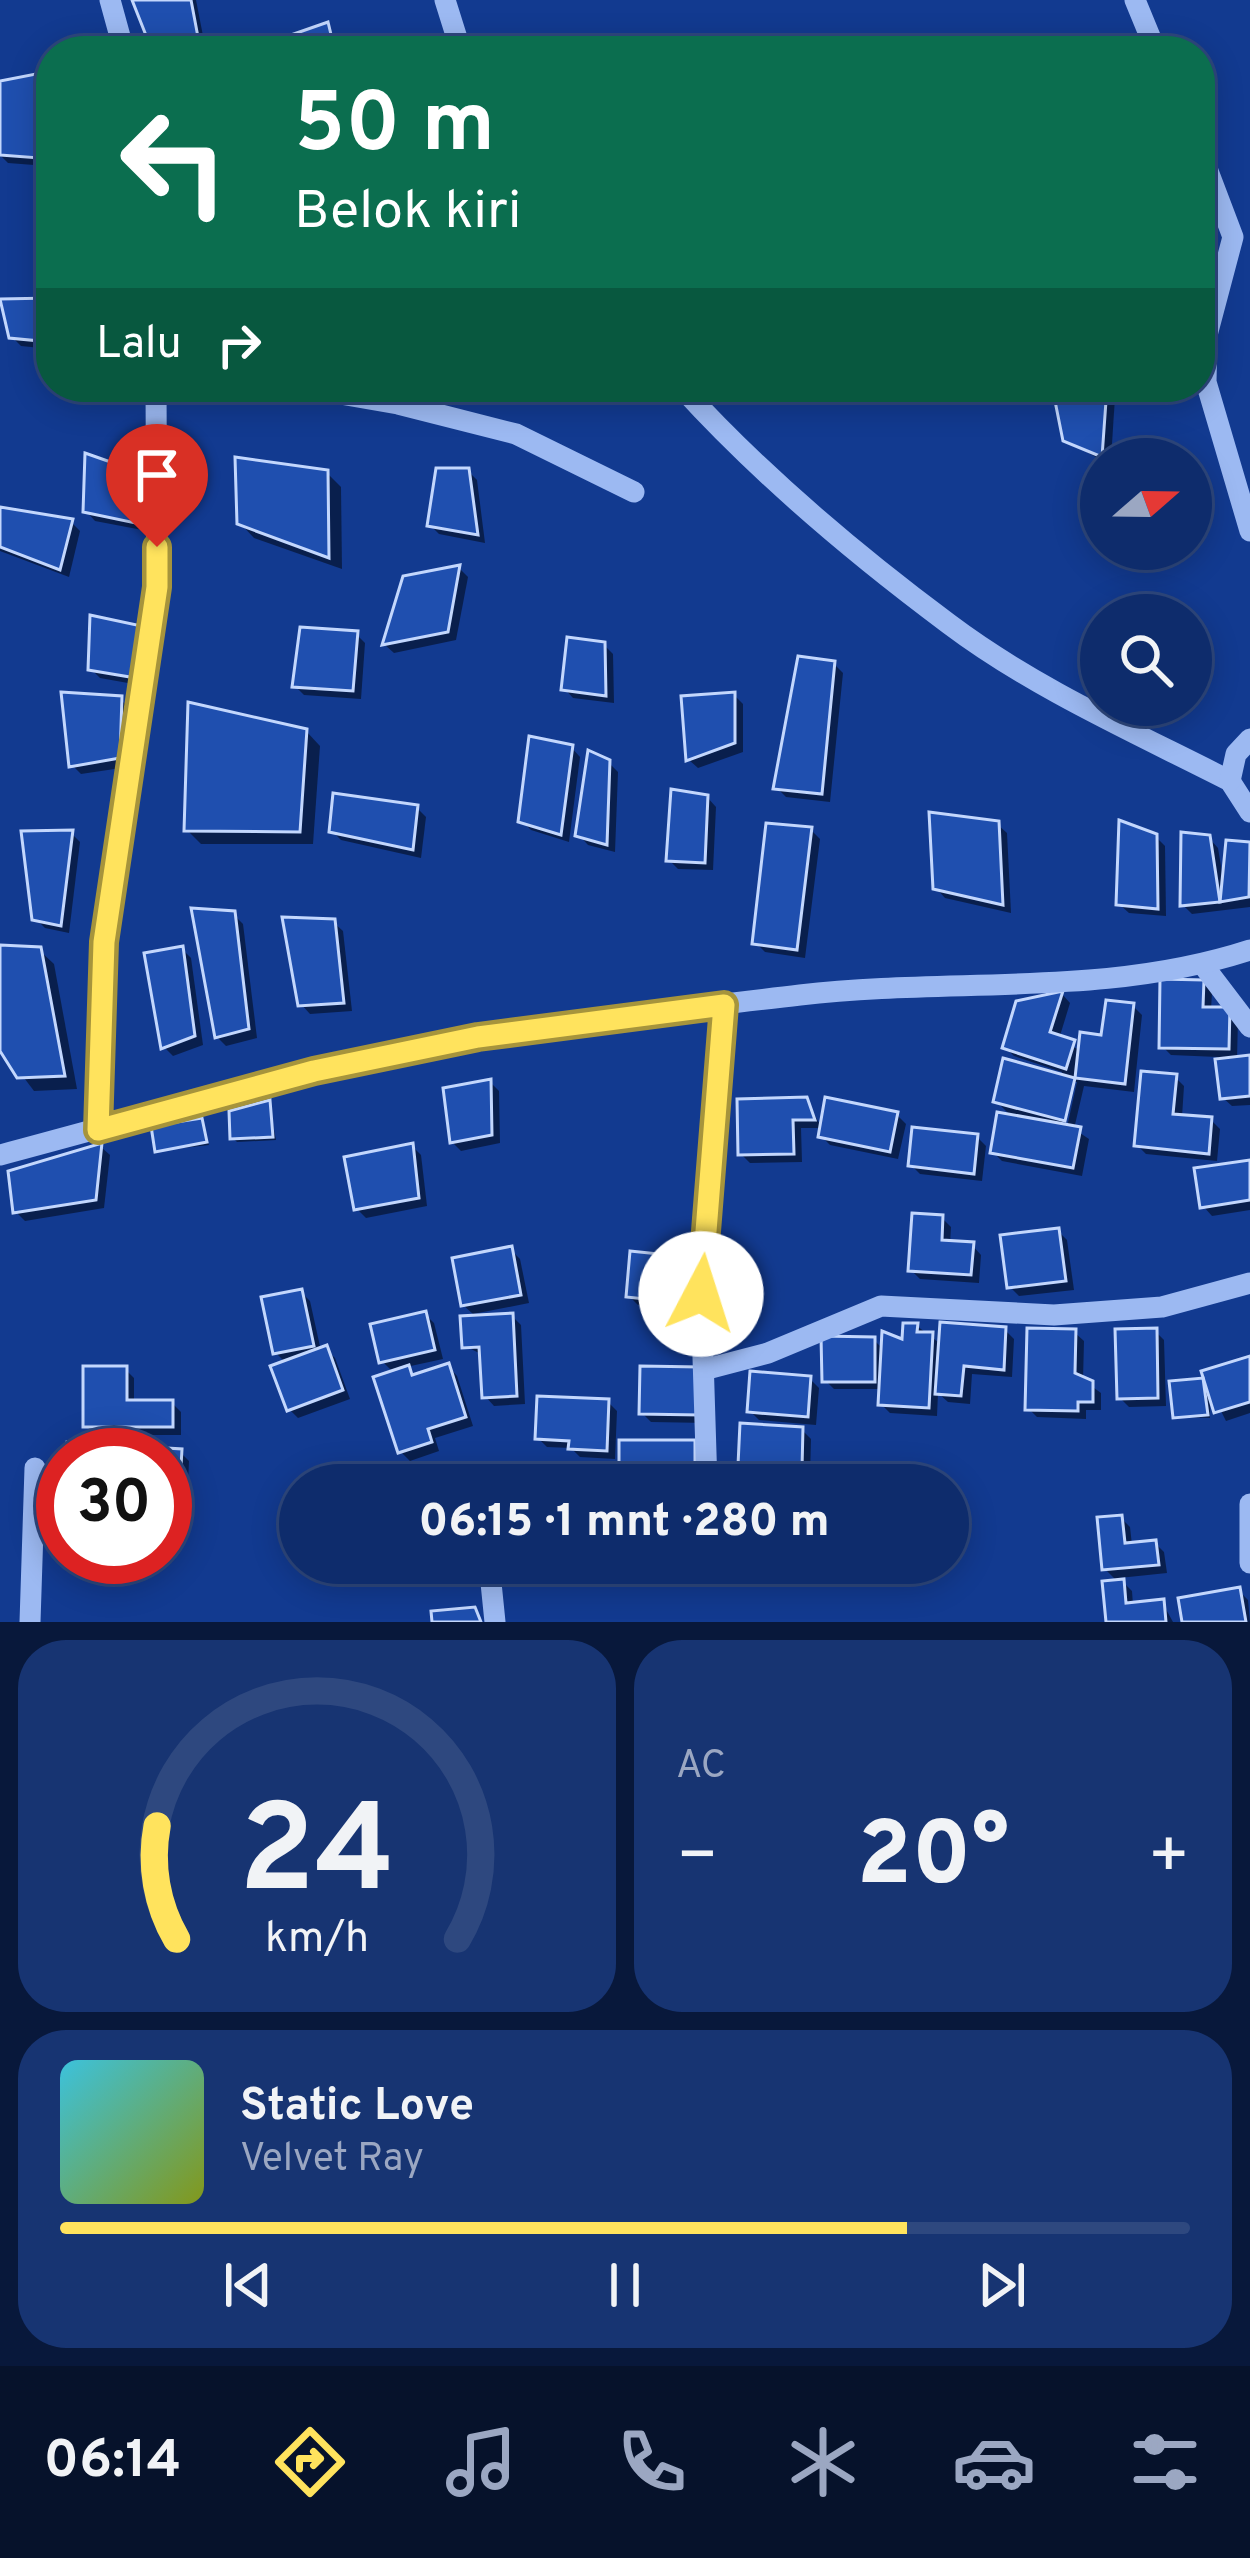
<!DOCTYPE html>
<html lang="id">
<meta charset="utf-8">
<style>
:root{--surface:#0e2c6c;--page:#173472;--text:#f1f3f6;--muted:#9ba7c2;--line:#2e487f;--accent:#ffe35d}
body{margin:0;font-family:Overpass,sans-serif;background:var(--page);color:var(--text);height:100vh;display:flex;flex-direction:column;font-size:45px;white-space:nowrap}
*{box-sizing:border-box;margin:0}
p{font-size:39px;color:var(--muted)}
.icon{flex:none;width:66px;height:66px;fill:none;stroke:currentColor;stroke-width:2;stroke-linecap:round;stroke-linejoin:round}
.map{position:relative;height:1622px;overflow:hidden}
.side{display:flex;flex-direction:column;gap:18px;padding:18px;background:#08183b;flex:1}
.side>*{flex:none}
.hud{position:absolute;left:36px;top:36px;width:1179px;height:366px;border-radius:48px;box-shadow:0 6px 30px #0003,0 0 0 3px var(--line);background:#0b6e4f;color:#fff;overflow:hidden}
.needle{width:78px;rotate:70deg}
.fabs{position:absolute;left:1080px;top:438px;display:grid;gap:24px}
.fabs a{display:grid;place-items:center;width:132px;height:132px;border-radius:50%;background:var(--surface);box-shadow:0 6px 30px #0003,0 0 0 3px var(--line);font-size:60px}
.speed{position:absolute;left:36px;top:1428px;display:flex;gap:24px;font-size:60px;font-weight:700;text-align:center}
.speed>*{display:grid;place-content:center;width:156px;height:156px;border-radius:50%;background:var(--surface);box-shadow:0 6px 30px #0003,0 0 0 3px var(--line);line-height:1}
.speed .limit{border:18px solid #d22;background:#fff;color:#111}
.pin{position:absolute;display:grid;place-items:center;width:102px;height:102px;color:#fff;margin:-123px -51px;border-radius:50% 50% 50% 0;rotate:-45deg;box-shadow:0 0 12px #0007}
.pin .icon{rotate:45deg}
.me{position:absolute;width:132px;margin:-66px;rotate:5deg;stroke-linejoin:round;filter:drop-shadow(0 0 9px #0008)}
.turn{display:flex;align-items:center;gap:42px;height:252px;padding:0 60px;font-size:54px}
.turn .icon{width:156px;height:156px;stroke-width:2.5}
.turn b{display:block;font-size:84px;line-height:102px}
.then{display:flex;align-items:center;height:114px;padding:0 60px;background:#0003;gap:24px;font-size:45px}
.big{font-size:90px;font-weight:800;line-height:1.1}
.side .widget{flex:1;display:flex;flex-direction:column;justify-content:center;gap:18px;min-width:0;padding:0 42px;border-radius:48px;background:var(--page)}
.side .dial{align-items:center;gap:0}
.dial svg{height:312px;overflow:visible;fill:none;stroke:var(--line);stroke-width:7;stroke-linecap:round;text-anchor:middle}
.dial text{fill:var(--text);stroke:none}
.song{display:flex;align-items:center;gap:36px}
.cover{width:144px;height:144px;border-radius:18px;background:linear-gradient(135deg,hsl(190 70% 55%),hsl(70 70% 35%))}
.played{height:12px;border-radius:6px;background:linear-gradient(90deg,var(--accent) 75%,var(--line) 75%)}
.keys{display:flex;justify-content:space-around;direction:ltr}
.heat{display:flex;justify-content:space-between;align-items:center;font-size:66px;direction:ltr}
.side .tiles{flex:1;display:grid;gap:18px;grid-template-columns:1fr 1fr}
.widget:last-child{grid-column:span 2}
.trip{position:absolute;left:279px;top:1464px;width:690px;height:120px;border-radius:60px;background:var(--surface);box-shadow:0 6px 30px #0003,0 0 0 3px var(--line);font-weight:800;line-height:120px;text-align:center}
.tab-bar{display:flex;height:192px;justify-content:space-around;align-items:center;background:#06122b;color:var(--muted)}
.tab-bar .icon{width:84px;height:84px}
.tab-bar .active{color:var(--accent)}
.tab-bar b{font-size:54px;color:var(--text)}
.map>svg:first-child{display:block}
.shadow{fill:#0007;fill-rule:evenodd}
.building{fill:#1f4faf;stroke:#c3d7fd;stroke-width:3}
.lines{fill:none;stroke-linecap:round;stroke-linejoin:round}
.minor{stroke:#9cb9f2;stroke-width:21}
.route-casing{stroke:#a6943c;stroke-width:30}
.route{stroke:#ffe35d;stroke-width:21}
</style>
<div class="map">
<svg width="1250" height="1622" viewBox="0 0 1250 1622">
<rect width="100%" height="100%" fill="#123a90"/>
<g class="shadow">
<polygon points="140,0 196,0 205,46 159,51"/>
<polygon points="327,25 340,51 296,51"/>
<polygon points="40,77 49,85 47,166 8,163 0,155 0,84"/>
<polygon points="51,301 51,349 21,346 11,336"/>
<polygon points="573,387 599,387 582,396"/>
<polygon points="1106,388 1115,397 1111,459 1101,460 1066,440"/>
<polygon points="468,471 477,480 485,543 439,534 430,525"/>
<polygon points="327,473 341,487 342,569 254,538 240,523"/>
<polygon points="140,476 150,486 153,532 95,521 86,511"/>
<polygon points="0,510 71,522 80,531 69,577 0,551"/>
<polygon points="459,568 468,577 456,640 394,653 385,645 406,579"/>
<polygon points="150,631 139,685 100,678 91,669"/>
<polygon points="356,634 365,643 361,699 304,695 295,686"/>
<polygon points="604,645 613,654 614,703 573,698 564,688"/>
<polygon points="834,664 843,673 830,802 786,797 777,788"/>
<polygon points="734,695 743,704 743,752 698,768 689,760"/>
<polygon points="120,699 129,708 128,767 81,774 72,765"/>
<polygon points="306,731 320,746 313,844 201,844 187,830"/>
<polygon points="571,747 580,757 569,842 531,830 522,821"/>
<polygon points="609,763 618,772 615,852 588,845 579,835"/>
<polygon points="707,797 716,807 713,870 678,869 669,860"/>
<polygon points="417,808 426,817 421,858 341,840 332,831"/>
<polygon points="997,824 1007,833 1011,913 945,898 936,888"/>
<polygon points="811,830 820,839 805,958 765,952 756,943"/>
<polygon points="71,833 80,842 69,933 45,928 35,918"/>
<polygon points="1155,836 1165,846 1166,916 1129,913 1119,904"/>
<polygon points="1209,838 1218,848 1223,878 1250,846 1250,907 1192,914 1183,905"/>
<polygon points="233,914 243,924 257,1038 226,1046 217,1037"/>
<polygon points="333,922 343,931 352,1011 310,1014 301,1004"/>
<polygon points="0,948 39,950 54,964 77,1089 34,1091 0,1046"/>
<polygon points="182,949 191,958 203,1045 173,1056 164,1047"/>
<polygon points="1202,983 1212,992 1211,1010 1238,1019 1237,1059 1250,1058 1250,1105 1232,1106 1222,1097 1218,1057 1171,1055 1162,1046"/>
<path d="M1062,994l8,9 -11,36 22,12 23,-13 29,-32 9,9 -8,77 -50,-6 -10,43 15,10 -7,37 -80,-15 -9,-9 19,-35 -16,-16 65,-24 1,-5 -48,-16 -9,-9zM1071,1082h6l-12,54 -6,-1z"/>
<polygon points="1175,1077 1184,1086 1182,1117 1211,1120 1220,1129 1217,1161 1146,1154 1137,1145"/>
<polygon points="490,1082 499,1091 500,1143 461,1151 452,1142"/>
<polygon points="806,1100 822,1128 801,1128 802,1162 750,1163 741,1154"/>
<polygon points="269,1103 276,1140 237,1142 233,1138"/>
<polygon points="897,1115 906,1124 898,1159 830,1145 821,1136"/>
<polygon points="201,1121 209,1145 158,1151"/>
<polygon points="977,1137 986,1146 982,1181 920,1174 911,1165"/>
<polygon points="412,1146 421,1155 427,1206 366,1218 356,1208"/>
<polygon points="101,1147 110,1155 104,1208 25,1221 16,1212"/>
<polygon points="1250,1163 1250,1210 1212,1216 1203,1206"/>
<polygon points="942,1218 951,1227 950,1244 972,1245 981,1255 979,1283 920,1279 911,1270"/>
<polygon points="1058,1231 1067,1240 1074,1290 1019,1296 1010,1287"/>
<polygon points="511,1250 520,1259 529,1303 473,1314 463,1305"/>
<polygon points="668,1257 677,1267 673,1309 638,1305 629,1296"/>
<polygon points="301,1292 310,1301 321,1351 326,1349 335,1358 350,1399 298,1418 289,1409 286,1363 276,1353"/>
<polygon points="425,1314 434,1323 443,1359 406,1367 416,1377 448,1366 457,1376 473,1426 435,1438 439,1451 410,1461 401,1452 394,1373 382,1361"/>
<polygon points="512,1316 521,1325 525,1404 494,1406 485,1396 483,1355 465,1346"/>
<polygon points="917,1326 942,1345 1005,1330 1014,1339 1012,1377 972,1374 970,1404 948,1402 938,1393 937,1416 890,1413 881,1404 882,1389 834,1389 825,1380 874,1340 884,1350 904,1344"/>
<polygon points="1155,1331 1164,1340 1166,1406 1129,1407 1120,1398"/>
<polygon points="1074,1332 1084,1341 1083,1380 1101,1393 1101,1410 1086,1410 1086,1419 1037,1417 1028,1408"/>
<polygon points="1250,1359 1250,1413 1226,1421 1210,1389 1210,1418 1176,1417 1173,1384 1207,1381"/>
<polygon points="125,1369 134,1378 134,1403 172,1403 181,1412 181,1435 96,1435 86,1426"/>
<polygon points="643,1369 708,1423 651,1422 642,1413"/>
<polygon points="810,1379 819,1388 816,1425 759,1420 750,1411"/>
<polygon points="608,1402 617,1411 615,1459 580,1457 571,1448 547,1447 538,1438"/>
<polygon points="802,1430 811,1439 810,1476 750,1473 741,1464"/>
<polygon points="694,1443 703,1452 703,1484 646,1483 622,1463"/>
<polygon points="180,1452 189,1461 186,1528 165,1527 165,1455 69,1455"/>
<polygon points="1121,1518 1130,1527 1132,1545 1155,1543 1164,1552 1167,1573 1119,1578 1132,1591 1133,1605 1162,1602 1173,1622 1109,1622 1119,1583 1105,1569"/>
<polygon points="1239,1591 1248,1600 1250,1622 1185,1622"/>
</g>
<g class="building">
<polygon points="132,0 191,0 198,37 151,48"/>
<polygon points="328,22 335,51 293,51 288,36"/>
<polygon points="41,73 39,158 0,155 0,81"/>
<polygon points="51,298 51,342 9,338 0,299"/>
<polygon points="1107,387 1102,457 1063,441 1054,396"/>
<polygon points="85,453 142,473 145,525 83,512"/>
<polygon points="235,457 328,470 329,558 237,524"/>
<polygon points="436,468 469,468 478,535 427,526"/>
<polygon points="0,507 73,519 60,570 0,547"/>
<polygon points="460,565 448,632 382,645 403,576"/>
<polygon points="90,615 151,628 130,677 88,670"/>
<polygon points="300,627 358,631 353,691 292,687"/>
<polygon points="567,637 605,642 606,696 561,690"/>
<polygon points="798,656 835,661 822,794 773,789"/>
<polygon points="61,692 122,696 120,758 69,767"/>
<polygon points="735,692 735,743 686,761 681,696"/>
<polygon points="188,702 307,729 300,832 184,831"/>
<polygon points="529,736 573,745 561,835 518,822"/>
<polygon points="588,750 610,760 607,845 575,836"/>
<polygon points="671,789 708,795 705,863 666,861"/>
<polygon points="333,793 418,805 413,850 329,832"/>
<polygon points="929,812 999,821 1003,905 933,889"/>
<polygon points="1119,820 1157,834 1158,909 1116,905"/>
<polygon points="766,823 812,827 797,950 752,944"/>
<polygon points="73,830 61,926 32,920 21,831"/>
<polygon points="1181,832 1210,835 1220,902 1180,906"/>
<polygon points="1226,840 1250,842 1249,897 1220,902"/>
<polygon points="191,908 235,911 249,1029 215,1038"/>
<polygon points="282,917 335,919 344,1003 298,1006"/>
<polygon points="0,945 41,947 65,1076 17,1078 0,1051"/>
<polygon points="183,946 195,1036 161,1049 144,953"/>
<polygon points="1160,979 1204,980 1203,1007 1230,1007 1229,1049 1159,1048"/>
<polygon points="1063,991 1050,1032 1075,1040 1066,1069 1002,1048 1016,1001"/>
<polygon points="1106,1000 1134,1003 1125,1084 1075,1078 1080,1032 1101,1035"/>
<polygon points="1250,1055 1250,1096 1220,1099 1215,1059"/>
<polygon points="1003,1058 1075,1078 1065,1121 993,1102"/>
<polygon points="1141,1071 1177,1074 1173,1114 1212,1117 1209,1154 1134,1146"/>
<polygon points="491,1079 492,1135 450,1143 443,1088"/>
<polygon points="807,1097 815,1120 793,1120 794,1154 738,1155 737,1099"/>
<polygon points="825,1097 898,1112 890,1152 818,1137"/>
<polygon points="270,1100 273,1137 230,1139 229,1111"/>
<polygon points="997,1112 1081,1127 1073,1168 990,1153"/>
<polygon points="202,1118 207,1142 155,1152 151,1126"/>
<polygon points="912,1127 978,1134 974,1174 908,1166"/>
<polygon points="102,1143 96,1200 13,1213 8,1171"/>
<polygon points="413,1143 419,1198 354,1210 344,1157"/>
<polygon points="1250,1160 1250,1200 1200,1208 1194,1168"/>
<polygon points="912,1213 943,1215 942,1240 974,1242 971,1275 908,1271"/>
<polygon points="1059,1228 1066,1281 1007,1288 1000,1235"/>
<polygon points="512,1246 521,1295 461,1306 452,1258"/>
<polygon points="630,1251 669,1255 665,1301 626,1297"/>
<polygon points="302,1289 314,1346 273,1354 261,1297"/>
<polygon points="426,1311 435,1350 379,1363 370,1324"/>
<polygon points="513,1313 517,1396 482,1398 479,1347 462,1348 460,1316"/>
<polygon points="940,1322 1006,1327 1004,1370 964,1366 961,1396 935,1394"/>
<polygon points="903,1323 918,1323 917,1332 933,1332 929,1408 878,1405 882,1331 902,1339"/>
<polygon points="1027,1328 1076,1329 1075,1373 1093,1381 1093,1402 1078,1402 1078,1411 1025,1410"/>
<polygon points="1157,1328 1158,1398 1117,1399 1115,1329"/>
<polygon points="821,1336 875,1337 875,1382 822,1382"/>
<polygon points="327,1345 343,1390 287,1411 270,1366"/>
<polygon points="1250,1356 1250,1402 1214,1413 1201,1371"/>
<polygon points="449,1363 466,1417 428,1429 432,1442 398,1453 373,1377 409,1365 412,1375"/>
<polygon points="83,1366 127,1366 127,1400 173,1400 173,1427 83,1427"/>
<polygon points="640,1366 700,1367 700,1415 639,1414"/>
<polygon points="750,1371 811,1376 808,1417 747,1412"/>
<polygon points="1203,1378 1208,1415 1173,1418 1169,1381"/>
<polygon points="537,1396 609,1399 607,1451 568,1449 569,1441 535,1439"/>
<polygon points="740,1423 803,1427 802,1469 738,1465"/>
<polygon points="619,1440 695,1440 695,1476 633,1475 637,1464 619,1464"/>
<polygon points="67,1442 182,1449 178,1520 165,1520 165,1455 66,1455"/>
<polygon points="1122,1515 1125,1543 1156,1540 1159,1565 1102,1570 1097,1517"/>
<polygon points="1124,1579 1126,1603 1164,1599 1166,1622 1106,1622 1102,1581"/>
<polygon points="1240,1587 1246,1622 1182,1622 1178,1598"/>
<polygon points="475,1607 481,1622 432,1622 431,1611"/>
</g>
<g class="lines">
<g class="minor">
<polyline points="110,0 124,51"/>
<polyline points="445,0 461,51"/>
<polyline points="1135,0 1156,51"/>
<polyline points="1200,150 1233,237 1207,335 1206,382 1250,531"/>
<polyline points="300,387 398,404 516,434 634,492"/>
<path d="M681,387c79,87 174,167 268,237 85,64 187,109 281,157l20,31"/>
<polyline points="1230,781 1236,754 1250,739"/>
<polyline points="1203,965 1250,1027"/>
<polyline points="97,1129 105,942 157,587 156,387"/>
<path d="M0,1155c158,-42 315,-89 476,-117 107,-19 216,-30 324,-43 150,-18 303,3 450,-45"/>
<polyline points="707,1369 768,1353 881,1306 1054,1315 1162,1307 1250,1283"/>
<polyline points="707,1485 701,1294 724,1005"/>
<polyline points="1250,1504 1250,1563"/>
<polyline points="489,1563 495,1622"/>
<polyline points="30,1622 35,1468"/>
</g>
</g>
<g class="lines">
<g class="route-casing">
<polyline id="route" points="157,547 157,587 104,942 98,1130 314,1071 478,1037 724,1005 701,1294"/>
</g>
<use href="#route" class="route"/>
</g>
</svg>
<div class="fabs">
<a><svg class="needle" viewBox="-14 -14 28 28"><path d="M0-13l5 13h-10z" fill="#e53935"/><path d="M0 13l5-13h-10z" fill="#9ba7c2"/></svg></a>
<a><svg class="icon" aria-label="search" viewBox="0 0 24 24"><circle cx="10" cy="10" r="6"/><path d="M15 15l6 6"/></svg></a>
</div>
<div class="speed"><div class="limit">30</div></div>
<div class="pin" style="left:157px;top:547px;background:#d93025"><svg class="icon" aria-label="arrive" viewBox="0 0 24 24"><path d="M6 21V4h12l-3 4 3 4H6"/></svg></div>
<svg class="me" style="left:701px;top:1294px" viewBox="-20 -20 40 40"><circle r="19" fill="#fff"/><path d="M0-13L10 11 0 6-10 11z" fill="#ffe35d"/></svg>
<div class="trip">06:15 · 1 mnt · 280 m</div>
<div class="hud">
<div class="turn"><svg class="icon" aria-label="left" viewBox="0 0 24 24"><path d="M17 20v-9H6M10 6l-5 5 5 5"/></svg><div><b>50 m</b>Belok kiri</div></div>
<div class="then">Lalu<svg class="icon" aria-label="right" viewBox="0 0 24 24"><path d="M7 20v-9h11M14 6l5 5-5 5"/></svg></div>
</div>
</div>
<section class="side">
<div class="tiles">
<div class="widget dial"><svg viewBox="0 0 100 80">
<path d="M14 69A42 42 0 1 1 86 69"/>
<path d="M14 69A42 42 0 0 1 9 40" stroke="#ffe35d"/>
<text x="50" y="56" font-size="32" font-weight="700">24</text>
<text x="50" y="72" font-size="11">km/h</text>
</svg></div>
<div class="widget"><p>AC</p>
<div class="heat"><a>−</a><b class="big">20°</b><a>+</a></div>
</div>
<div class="widget">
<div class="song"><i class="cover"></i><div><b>Static Love</b><p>Velvet Ray</p></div></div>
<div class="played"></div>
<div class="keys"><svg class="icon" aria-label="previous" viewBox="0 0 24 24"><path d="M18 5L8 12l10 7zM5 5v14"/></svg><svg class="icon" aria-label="pause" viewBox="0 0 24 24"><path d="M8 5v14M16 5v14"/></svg><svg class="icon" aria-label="next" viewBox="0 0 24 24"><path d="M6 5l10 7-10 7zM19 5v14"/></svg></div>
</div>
</div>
</section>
<nav class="tab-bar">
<b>06:14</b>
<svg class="icon active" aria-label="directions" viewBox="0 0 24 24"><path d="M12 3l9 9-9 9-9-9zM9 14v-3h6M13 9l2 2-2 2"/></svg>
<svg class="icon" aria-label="music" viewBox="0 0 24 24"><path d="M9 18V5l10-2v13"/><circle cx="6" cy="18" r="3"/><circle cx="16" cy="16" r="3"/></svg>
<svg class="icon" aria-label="phone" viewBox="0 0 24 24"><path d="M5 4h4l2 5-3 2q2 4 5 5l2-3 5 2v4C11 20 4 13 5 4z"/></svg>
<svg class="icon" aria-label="climate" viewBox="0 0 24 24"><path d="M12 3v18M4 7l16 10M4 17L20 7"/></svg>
<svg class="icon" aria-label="car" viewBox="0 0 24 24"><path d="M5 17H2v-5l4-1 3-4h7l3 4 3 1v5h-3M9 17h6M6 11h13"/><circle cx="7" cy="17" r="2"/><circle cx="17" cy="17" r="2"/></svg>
<svg class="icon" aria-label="filters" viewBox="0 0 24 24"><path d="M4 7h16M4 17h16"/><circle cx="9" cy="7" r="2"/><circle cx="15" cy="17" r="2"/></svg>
</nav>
